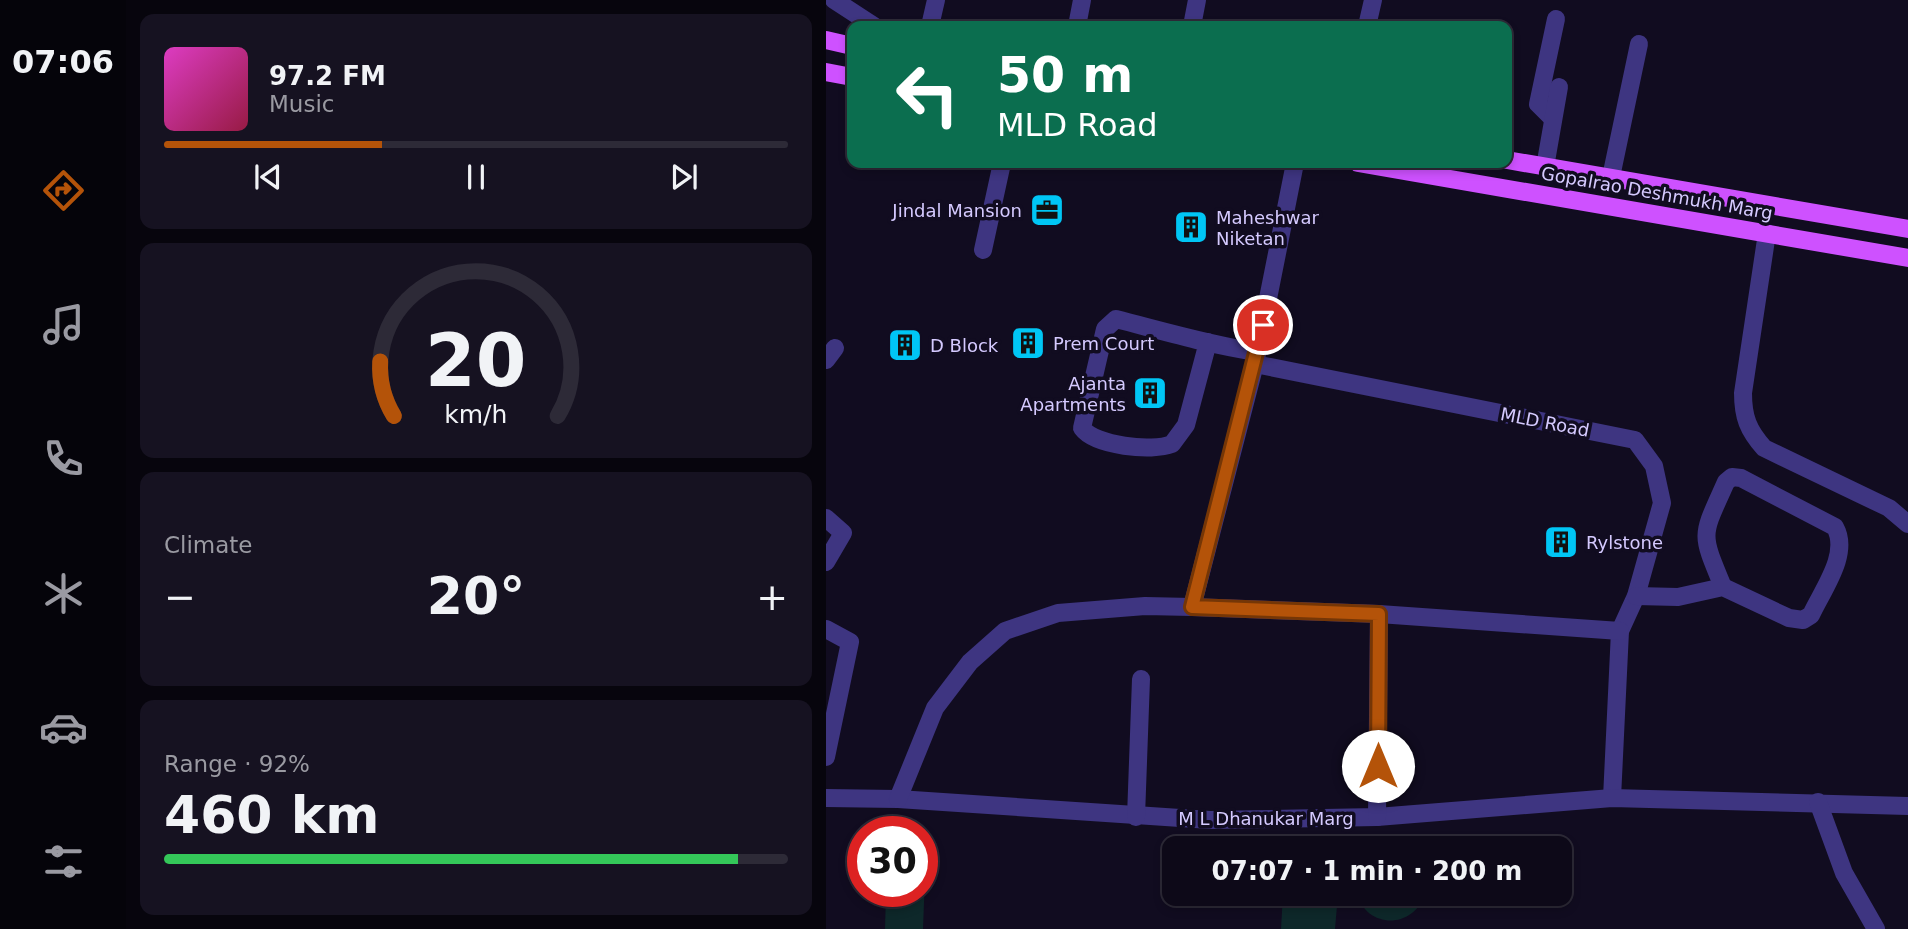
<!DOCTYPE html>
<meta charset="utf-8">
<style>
:root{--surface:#0d0918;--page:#161221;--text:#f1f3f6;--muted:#9a9aa2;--line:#2d2a37;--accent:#b45309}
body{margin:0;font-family:"DejaVu Sans",sans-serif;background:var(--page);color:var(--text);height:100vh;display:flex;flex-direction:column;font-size:26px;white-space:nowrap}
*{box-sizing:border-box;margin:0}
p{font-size:23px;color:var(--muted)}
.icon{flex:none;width:38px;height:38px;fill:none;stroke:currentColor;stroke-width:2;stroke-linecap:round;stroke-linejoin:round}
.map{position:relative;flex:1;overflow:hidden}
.details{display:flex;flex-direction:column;gap:14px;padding:14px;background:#07050d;width:700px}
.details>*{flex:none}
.hud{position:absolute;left:21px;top:21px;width:665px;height:147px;border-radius:14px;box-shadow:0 4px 10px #0003,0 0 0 2px var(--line);background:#0b6e4f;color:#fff;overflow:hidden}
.speed{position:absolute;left:21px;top:816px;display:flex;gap:14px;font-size:35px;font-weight:700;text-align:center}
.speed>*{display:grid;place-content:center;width:91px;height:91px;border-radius:50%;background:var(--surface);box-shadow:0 4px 10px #0003,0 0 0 2px var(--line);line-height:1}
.speed .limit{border:10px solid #d22;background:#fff;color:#111}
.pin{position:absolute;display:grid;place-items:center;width:60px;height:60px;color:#fff;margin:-30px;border:4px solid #fff;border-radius:50%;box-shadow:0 2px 7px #0007}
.me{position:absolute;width:77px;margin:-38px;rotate:0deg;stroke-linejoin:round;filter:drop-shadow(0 0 5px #0008)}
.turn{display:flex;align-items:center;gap:24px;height:147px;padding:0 35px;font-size:32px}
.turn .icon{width:91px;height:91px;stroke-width:2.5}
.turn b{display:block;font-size:49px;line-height:60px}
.big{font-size:52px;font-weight:800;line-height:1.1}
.details .widget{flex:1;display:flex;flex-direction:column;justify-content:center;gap:10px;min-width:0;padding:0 24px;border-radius:14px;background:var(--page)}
.details .dial{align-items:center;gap:0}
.dial svg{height:182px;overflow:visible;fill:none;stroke:var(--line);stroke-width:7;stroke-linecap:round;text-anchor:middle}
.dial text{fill:var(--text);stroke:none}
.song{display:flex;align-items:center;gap:21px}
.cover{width:84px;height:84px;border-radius:10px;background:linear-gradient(135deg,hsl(310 70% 55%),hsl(340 70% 35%))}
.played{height:7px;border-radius:4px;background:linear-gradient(90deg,var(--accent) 35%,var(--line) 35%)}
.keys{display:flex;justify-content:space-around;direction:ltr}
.heat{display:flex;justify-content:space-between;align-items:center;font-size:38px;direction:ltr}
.charge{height:10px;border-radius:5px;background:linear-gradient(90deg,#34c759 92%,var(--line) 0)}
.trip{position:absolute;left:336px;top:836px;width:410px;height:70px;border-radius:14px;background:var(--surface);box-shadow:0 4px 10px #0003,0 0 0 2px var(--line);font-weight:800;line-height:70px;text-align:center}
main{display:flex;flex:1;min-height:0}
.tabs{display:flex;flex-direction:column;width:126px;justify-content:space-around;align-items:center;background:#05040a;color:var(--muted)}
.tabs .icon{width:49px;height:49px}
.tabs .selected{color:var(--accent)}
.tabs b{font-size:32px;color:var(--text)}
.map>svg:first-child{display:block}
.green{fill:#0e282a}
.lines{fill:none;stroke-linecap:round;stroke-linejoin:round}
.minor{stroke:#3e3581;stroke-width:18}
.major{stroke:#ce51ff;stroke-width:18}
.route-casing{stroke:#753606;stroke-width:18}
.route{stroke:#b45309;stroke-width:12}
.labels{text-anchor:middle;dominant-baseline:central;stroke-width:7;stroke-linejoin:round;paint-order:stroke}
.street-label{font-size:18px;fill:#d5caff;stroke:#110c20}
.poi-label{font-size:18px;fill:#d5caff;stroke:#110c20;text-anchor:start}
</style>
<main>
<nav class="tabs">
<b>07:06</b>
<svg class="icon selected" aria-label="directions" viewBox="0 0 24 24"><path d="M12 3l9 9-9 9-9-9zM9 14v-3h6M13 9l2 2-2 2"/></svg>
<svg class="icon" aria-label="music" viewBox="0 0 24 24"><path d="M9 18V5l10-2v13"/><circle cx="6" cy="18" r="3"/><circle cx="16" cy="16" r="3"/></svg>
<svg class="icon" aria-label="phone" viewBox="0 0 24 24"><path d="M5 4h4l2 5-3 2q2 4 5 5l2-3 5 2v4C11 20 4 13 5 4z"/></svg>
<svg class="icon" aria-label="climate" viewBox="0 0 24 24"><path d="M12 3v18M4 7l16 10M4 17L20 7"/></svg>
<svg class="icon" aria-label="car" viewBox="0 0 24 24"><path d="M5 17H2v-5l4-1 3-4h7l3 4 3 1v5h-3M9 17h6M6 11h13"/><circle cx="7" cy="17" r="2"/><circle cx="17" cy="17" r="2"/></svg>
<svg class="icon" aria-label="filters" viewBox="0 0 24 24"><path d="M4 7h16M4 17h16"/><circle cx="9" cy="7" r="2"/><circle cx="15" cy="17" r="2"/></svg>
</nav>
<section class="details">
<div class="widget">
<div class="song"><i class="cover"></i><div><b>97.2 FM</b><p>Music</p></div></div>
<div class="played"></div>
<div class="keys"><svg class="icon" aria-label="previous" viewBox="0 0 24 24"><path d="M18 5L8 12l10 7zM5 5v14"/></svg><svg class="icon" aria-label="pause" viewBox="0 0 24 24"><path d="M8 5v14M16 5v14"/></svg><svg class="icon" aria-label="next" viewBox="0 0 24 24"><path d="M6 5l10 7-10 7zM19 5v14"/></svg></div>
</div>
<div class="widget dial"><svg viewBox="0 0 100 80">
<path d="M14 69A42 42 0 1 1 86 69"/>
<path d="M14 69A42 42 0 0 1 8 45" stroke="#b45309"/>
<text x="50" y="56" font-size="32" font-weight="700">20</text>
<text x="50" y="72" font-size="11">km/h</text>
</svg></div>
<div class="widget"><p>Climate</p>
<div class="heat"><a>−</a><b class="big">20°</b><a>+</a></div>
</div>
<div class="widget"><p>Range · 92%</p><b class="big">460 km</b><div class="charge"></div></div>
</section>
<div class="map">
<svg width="1082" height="929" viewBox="0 0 1082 929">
<rect width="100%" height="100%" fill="#110c20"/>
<g class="green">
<polygon points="96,850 100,850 97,929 59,929 60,891 96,891"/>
<polygon points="457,894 512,894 509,929 455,929"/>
<path d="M531,894h67v2c-12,33 -57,33 -67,-2z"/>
</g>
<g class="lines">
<g class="minor">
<polyline points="8,0 48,26"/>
<polyline points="104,26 110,0"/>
<polyline points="251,26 256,0"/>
<polyline points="366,26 371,0"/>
<polyline points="541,26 547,0"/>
<polyline points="727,119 712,104 730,19"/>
<polyline points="719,167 733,87"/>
<polyline points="785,177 813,44"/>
<path d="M941,233l-24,160c0,24 5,37 21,55l125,60 19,16"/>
<polyline points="157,250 176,163"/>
<path d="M382,342l-22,83 -14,19c-20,8 -77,2 -90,-16l23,-99 11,-10c47,12 94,26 141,33"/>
<polyline points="0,360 9,348"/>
<polyline points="429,364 809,440 828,466 836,503 810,596 794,631 786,798"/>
<polyline points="0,518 17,533 0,562"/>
<path d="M810,596l42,1 45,-10 66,31 14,2 8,-5c12,-26 39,-61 24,-88l-94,-49 -9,-1 -6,5c-25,56 -26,49 -3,105"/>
<polyline points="366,607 553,614 794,631"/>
<polyline points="0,629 24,642 0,757"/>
<polyline points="0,798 72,799 384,820 551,817 786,798 1082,806"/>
<polyline points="72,799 109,708 144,662 179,631 232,613 319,606 366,607 429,364 469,163"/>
<polyline points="992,802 1018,873 1050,929"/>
<polyline points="310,817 315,679"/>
<polyline points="551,817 553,614"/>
</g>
<g class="major">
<polyline points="0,40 26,46"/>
<polyline points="0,72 26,77"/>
<polyline points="681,160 1082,229"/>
<polyline points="532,163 1082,258"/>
</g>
</g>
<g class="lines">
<g class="route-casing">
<polyline id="route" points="437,325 366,607 553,614 552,766"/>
</g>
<use href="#route" class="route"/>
</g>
<defs>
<g id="office-square" transform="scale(1.75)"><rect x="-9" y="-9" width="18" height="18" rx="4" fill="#00c6f5" stroke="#110c20"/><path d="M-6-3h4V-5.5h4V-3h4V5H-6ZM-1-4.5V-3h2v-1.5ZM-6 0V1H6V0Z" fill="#111"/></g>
<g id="building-square" transform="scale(1.75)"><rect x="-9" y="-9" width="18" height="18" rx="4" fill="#00c6f5" stroke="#110c20"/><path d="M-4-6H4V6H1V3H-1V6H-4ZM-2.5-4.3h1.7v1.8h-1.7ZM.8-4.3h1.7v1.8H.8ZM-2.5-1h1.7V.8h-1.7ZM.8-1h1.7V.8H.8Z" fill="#111"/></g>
</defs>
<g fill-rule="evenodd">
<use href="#office-square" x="221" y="210"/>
<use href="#building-square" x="365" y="227"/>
<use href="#building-square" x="202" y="343"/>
<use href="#building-square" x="79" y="345"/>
<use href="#building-square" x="324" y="393"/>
<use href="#building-square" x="735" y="542"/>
</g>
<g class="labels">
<g class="street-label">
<text transform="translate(831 193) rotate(10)">Gopalrao Deshmukh Marg</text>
<text transform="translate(719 422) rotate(11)">MLD Road</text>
<text x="440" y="818">M L Dhanukar Marg</text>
</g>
<g class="poi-label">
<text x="196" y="210" text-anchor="end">Jindal Mansion</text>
<text x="390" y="217">Maheshwar<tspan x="390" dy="21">Niketan</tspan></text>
<text x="227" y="343">Prem Court</text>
<text x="104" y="345">D Block</text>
<text x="300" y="383" text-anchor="end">Ajanta<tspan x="300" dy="21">Apartments</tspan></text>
<text x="760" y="542">Rylstone</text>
</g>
</g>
</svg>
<div class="speed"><div class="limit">30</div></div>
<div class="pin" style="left:437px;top:325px;background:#d93025"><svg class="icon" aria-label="arrive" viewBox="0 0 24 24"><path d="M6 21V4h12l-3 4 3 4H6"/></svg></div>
<svg class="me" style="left:552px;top:766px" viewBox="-20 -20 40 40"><circle r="19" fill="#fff"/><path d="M0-13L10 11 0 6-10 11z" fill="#b45309"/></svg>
<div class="trip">07:07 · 1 min · 200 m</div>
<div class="hud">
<div class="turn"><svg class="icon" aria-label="left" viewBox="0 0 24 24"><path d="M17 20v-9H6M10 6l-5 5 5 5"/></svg><div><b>50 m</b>MLD Road</div></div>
</div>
</div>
</main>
